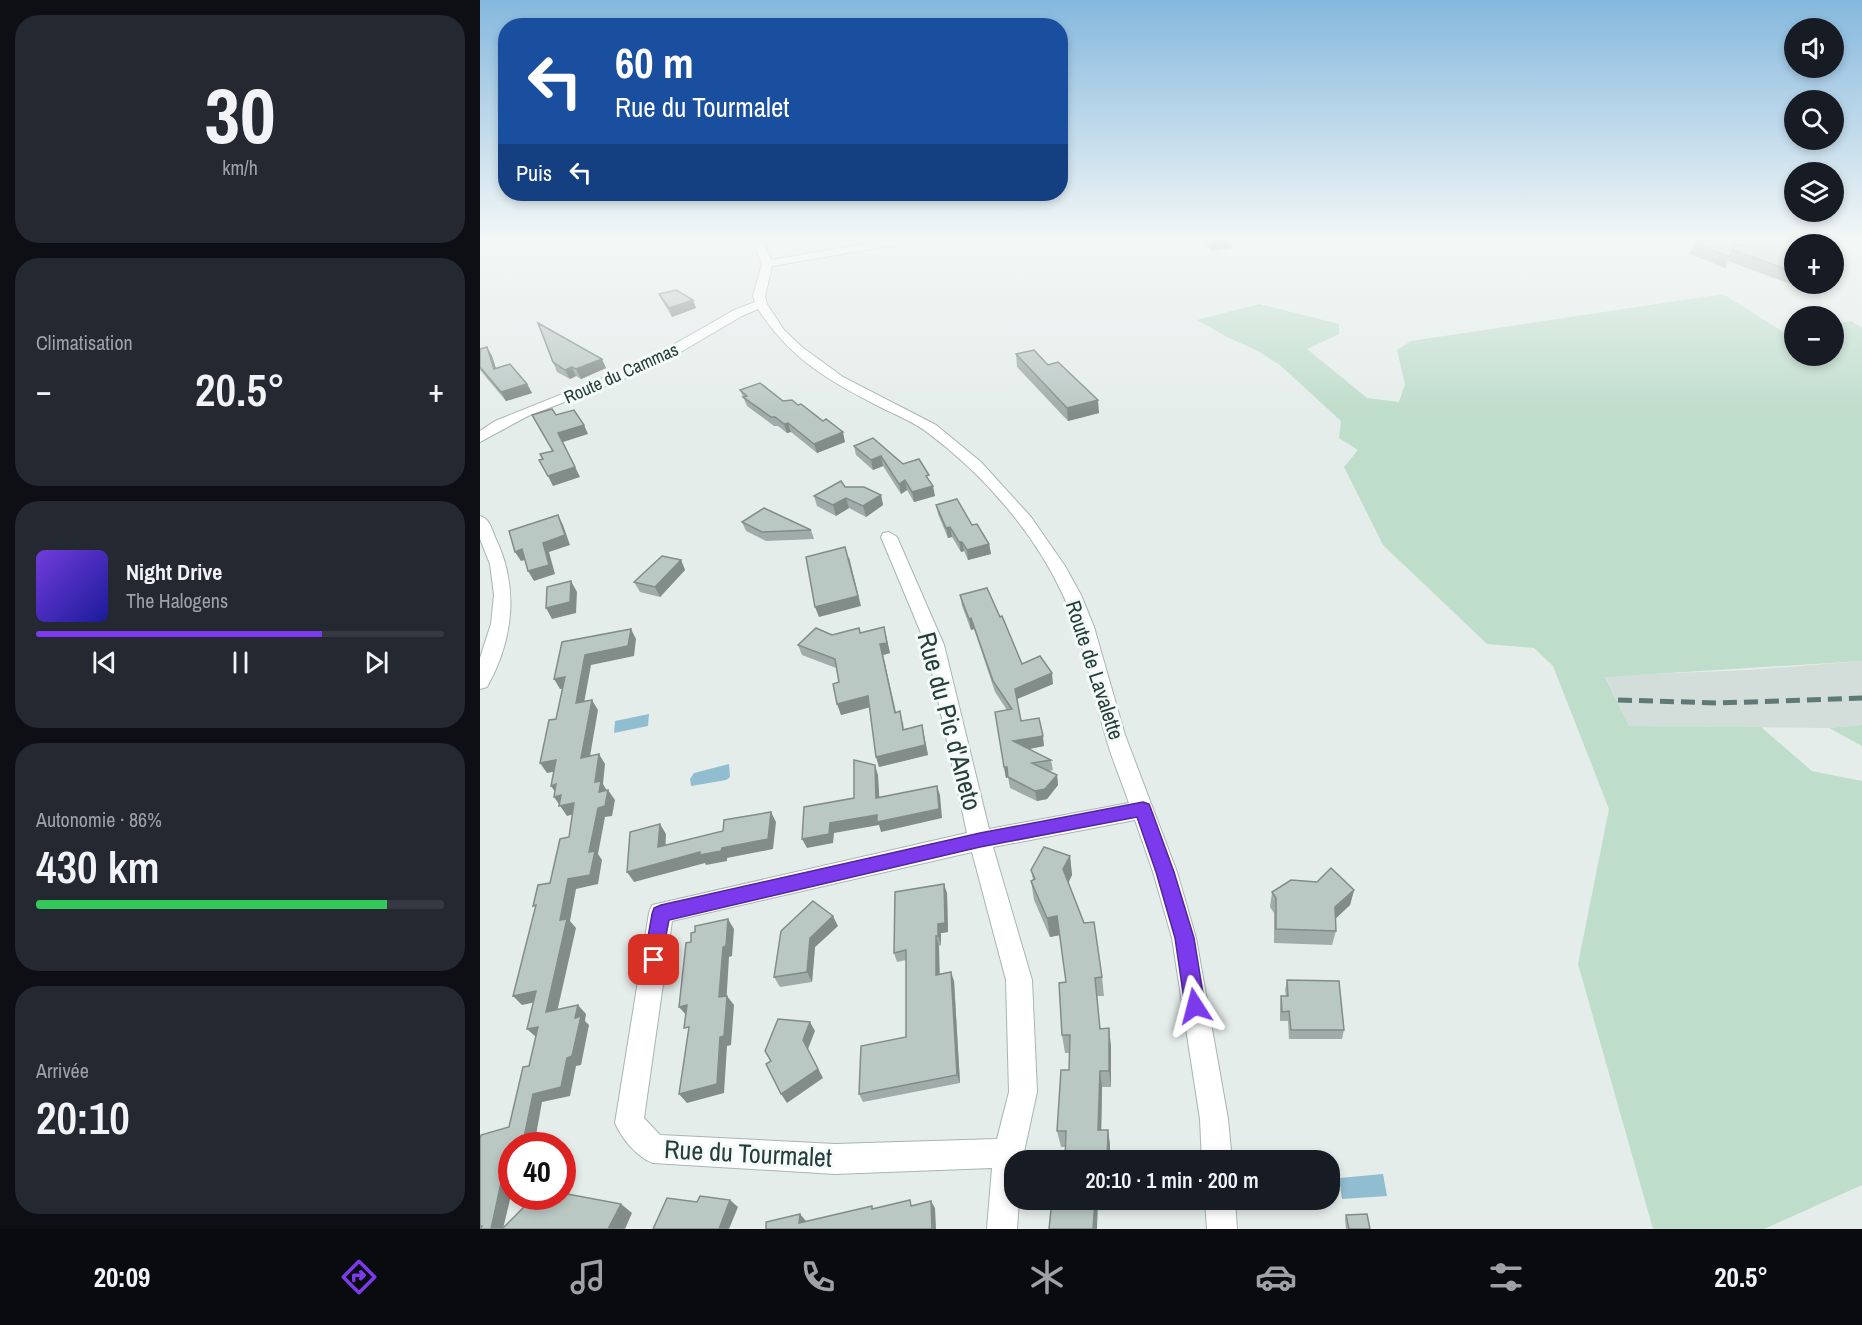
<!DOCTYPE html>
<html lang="fr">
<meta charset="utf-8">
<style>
:root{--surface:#171b24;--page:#242831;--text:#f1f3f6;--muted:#9ea1a6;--line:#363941;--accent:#7c3aed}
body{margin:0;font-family:"Archivo Narrow",sans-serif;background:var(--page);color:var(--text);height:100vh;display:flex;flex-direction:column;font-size:22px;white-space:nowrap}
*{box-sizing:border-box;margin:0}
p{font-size:20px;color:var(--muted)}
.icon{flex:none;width:33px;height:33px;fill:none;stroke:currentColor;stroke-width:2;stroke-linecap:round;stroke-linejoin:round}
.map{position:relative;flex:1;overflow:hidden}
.sheet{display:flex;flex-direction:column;gap:15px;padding:15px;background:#0d0f14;width:480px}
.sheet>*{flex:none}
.banner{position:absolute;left:18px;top:18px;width:570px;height:183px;border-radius:24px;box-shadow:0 3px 9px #0003;background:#1a4fa0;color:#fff;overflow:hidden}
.buttons{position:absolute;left:1304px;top:18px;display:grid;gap:12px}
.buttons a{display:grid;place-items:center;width:60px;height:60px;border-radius:50%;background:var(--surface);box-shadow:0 3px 9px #0003;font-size:30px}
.speed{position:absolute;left:18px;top:1132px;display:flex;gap:12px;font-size:30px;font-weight:700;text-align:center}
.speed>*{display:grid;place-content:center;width:78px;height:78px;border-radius:50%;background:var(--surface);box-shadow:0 3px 9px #0003;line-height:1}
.speed .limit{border:9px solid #d22;background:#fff;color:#111}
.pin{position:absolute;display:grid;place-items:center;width:51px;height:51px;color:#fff;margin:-26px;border-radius:12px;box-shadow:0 3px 9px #0006}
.me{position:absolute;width:66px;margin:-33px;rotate:351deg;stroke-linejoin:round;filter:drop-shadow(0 0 4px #0008)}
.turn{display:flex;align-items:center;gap:21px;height:126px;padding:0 18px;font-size:27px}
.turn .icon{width:78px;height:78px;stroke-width:2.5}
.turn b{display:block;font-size:42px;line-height:51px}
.then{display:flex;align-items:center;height:57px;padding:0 18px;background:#0003;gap:12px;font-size:22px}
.big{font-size:45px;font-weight:600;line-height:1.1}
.sheet .tile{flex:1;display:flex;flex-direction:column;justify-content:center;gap:9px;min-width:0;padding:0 21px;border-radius:24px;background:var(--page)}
.sheet .dial{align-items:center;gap:0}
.dial b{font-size:78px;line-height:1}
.song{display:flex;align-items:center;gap:18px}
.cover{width:72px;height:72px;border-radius:9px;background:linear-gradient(135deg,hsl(260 70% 55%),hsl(240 70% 35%))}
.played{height:6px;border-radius:3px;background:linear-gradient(90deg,var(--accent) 70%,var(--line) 70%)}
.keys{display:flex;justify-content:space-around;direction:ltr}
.heat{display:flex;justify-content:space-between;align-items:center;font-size:33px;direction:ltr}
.charge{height:9px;border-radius:4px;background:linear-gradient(90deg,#34c759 86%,var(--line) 0)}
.trip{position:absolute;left:524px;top:1150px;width:336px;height:60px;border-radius:24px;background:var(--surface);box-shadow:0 3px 9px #0003;font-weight:600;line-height:60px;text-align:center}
.dock{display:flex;height:96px;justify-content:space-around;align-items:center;background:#090b0e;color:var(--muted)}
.dock .icon{width:42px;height:42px}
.dock .active{color:var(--accent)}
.dock b{font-size:27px;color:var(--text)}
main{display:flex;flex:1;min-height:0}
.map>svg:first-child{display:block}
.built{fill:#d3ddda}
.green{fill:#bfddcb}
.water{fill:#90bdd0}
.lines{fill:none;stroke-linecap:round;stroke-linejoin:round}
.minor-casing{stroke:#a7b5b3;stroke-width:2}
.minor{fill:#fff;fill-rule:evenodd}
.rail{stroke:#5f7a76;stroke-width:5;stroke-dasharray:14 7;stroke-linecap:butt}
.wall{fill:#a0aca9}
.shaded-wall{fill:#828c89}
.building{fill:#bac8c4;stroke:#828c89;stroke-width:1.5}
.route{fill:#7c3aed;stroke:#51269a;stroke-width:1.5}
.labels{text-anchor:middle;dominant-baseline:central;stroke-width:6;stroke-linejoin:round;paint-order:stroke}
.far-street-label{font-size:18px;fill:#243f3b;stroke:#f5faf8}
.street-label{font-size:21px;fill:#243f3b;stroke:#f5faf8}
.near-street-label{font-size:26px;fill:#243f3b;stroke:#f5faf8}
</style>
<main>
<section class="sheet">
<div class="tile dial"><b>30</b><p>km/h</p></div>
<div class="tile"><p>Climatisation</p>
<div class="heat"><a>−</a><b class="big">20.5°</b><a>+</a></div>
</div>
<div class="tile">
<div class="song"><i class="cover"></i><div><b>Night Drive</b><p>The Halogens</p></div></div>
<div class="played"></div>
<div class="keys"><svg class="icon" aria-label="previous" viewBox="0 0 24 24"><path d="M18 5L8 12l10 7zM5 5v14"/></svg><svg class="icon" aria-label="pause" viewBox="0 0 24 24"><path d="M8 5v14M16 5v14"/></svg><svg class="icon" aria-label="next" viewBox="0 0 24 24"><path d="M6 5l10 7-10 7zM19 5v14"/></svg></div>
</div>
<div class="tile"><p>Autonomie · 86%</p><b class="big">430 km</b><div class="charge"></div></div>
<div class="tile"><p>Arrivée</p><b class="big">20:10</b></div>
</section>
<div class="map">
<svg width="1382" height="1229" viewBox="0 0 1382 1229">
<rect width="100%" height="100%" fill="#e5edeb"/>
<polygon class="built" points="1382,661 1382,725 1349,728 1149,726 1125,676 1268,670"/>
<g class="green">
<polygon points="1243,294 1303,332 1314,330 1314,356 1353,356 1353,324 1371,321 1382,328 1382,661 1125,677 1149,726 1281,727 1332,771 1382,781 1382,1185 1284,1229 1173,1229 1098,964 1129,809 1073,666 1054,648 1007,644 903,545 864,467 878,450 859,438 861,421 800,365 776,350 747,337 717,320 779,304 859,324 859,334 827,349 887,398 919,402 925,384 917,350 931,341"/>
<polygon points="1382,725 1382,746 1349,728"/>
</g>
<g class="water">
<polygon points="169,714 168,726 134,733 135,721"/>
<polygon points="249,764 250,777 246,780 211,786 210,779 214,773"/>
<polygon points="903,1174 907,1196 862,1199 859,1178"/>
</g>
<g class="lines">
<g class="minor-casing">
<g id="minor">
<path d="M273,241h10l8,19 112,-19h22l-5,3 -128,22 -7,30 2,8 17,26 18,17 41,30 93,48 45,37 50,55 34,49 16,29 13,32 31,108 52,137 19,66 32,181 4,42h-30l-2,-42 -28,-181 -19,-66 -18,-52 -142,27 39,133 5,112 -15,69h-8v39h5l-2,29h-30l5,-61 -157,6 -182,-11c-16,-6 -31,-24 -38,-40l34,-210 3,-8 315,-72 -41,-188 -45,-108 2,-4 6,-1 8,5 47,108 45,184 140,-26c-8,-23 -18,-46 -24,-69 -14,-46 -21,-95 -42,-139 -29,-63 -80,-121 -135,-162 -14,-11 -32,-18 -48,-26 -51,-26 -90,-48 -122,-98l-16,7 -87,51 -127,49 -48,26v-11l15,-10 150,-60 89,-51 21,-8 -2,-6 9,-32zM492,852l34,128 3,112 -12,47 -162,5 -175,-9 -16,-17 28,-197z"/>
<path d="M0,516c9,2 12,13 15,21 24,49 19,102 -8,150l-7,2v-31l11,-34 3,-29 -4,-31 -10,-25z"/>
<polygon points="725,1200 755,1200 757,1229 727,1229"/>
</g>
</g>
<use href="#minor" class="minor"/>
<polyline class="rail" points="1138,700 1239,703 1382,698"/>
</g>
<g class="wall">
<polygon points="723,241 752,241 751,248 732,251"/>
<polygon points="1214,243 1255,247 1314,244 1314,284 1330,284 1318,287 1248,261 1245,268 1210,254"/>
<polygon points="179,294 213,300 216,308 192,317 183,302"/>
<polygon points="7,347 12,356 16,369 47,384 52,393 26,401 0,370 0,349"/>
<polygon points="536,354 568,365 619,413 588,421 537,367"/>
<polygon points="73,362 126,368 101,379 96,376 90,379 77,372"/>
<polygon points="260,390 303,401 365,442 337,453 311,432 307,433 298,426 294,426 267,406"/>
<polygon points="374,446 423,464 451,483 455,496 434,502 427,490 421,494 403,466 393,470 376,455"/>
<polygon points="365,487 401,495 403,505 386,517 369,508 356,516 337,506 334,496"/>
<polygon points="456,505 492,525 509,544 511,554 488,560 484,551 481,552 472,537 468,538 458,514"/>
<polygon points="262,522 331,530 334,539 286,541 266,531"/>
<polygon points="201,560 205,570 180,597 160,592 154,582"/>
<polygon points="480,595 542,664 573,684 537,699 541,721 564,746 549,749 571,760 573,770 569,771 577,775 578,785 567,799 557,801 530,788 528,777 526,778 524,767 527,710 515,692 494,629 491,630 482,606"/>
<polygon points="404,627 410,653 403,655 416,712 423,722 424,729 442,725 448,755 399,767 389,707 361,715 359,682 356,668 322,655 318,645 352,635 380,633"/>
<polygon points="590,856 592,875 588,883 622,977 624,996 617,996 620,1029 631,1046 631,1087 622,1087 621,1130 628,1130 630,1145 581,1147 577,1131 589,1070 590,1053 585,1053 582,1035 586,982 580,935 570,937 554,900 551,881 553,880 551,870"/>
<polygon points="874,890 870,905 855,919 856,931 852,945 794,943 794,913 790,907 792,892"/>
<polygon points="467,893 468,932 461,933 461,945 459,946 459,974 474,981 480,1083 383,1102 379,1094 426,1037 426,960 417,962 414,953"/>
<polygon points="358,926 335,947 332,982 300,987 294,977"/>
<polygon points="807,980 864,1030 862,1039 809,1039 808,1021 800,1021 800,1006 801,996 806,996 805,990"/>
<polygon points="866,1215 890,1229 866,1229 865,1219"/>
</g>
<g class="shaded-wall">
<polygon points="746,241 752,241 751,248 732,251 733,243"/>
<polygon points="1358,265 1353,275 1353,267"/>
<polygon points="1319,284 1330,284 1318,287"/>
<polygon points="213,300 216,308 192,317 189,308"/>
<polygon points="7,347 12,356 19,378 14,369"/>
<polygon points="122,359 126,368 101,379 96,369"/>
<polygon points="92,367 96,376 90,379 85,370"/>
<polygon points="47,384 52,393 26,401 21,392"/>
<polygon points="618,400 619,413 588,421 587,408"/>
<polygon points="308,423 311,432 307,433 304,424"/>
<polygon points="104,425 108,434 83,442 100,477 73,486 68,476 78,433"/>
<polygon points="363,432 365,442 337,453 334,444"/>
<polygon points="401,456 403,466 393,470 391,460"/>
<polygon points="425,480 427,490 421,494 419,484"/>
<polygon points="453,486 455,496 434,502 432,492"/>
<polygon points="401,495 403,505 386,517 383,506"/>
<polygon points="366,498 369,508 356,516 353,505"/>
<polygon points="78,515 83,525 90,545 69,552 75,574 54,581 48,571"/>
<polygon points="470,527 472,537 468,538 466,528"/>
<polygon points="479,542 482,542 484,551 481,552"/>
<polygon points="509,544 511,554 488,560 487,550"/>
<polygon points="42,549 48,559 41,561 35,552"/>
<polygon points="369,557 381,606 339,617 335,607"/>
<polygon points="201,560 205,570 180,597 175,587"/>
<polygon points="91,581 97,592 96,613 72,619 66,608"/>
<polygon points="491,618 494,629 491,630 489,619"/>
<polygon points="404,627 410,653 403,655 418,723 400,644"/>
<polygon points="151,629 156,639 154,656 111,665 102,714 96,703 105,655"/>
<polygon points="572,673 573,684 537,699 535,689"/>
<polygon points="85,677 92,687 80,689 74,679"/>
<polygon points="388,696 391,707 361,715 357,704"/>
<polygon points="112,700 118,710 108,768 101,758"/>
<polygon points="442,725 448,755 399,767 396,757"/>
<polygon points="563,736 564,746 535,752 533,741"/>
<polygon points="119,754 125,764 123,784 127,791 119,792 115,782"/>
<polygon points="76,760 83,770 67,773 60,763"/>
<polygon points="395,765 398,775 400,808 396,798"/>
<polygon points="524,767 527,767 529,777 526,778"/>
<polygon points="577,775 578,785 567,799 557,801 555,791"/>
<polygon points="76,784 78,796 71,786"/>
<polygon points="457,786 460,795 462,818 401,832 399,825 354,833 353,843 327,848 322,839 350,823"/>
<polygon points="128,790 135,800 132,816 125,817 118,854 122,860 118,884 96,889 90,921 96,928 75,1021 66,1012 80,920 88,879 109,852 118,808"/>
<polygon points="81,795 94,803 101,812 87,816 74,797"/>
<polygon points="291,812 296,822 293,849 247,858 247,861 226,865 225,863 154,882 147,872 220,852 242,848"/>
<polygon points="180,824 186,834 185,857 178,847"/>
<polygon points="590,856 592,875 586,888 583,869"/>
<polygon points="464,884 467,893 468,932 461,933 461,945 458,936 458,924"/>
<polygon points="874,890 870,905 852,922 855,907"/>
<polygon points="353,916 358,926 335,947 332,982 327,972 330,938"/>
<polygon points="577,916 580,935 570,937 567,918"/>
<polygon points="248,919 254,929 252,956 249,957 246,1007 239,997 243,947"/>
<polygon points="456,936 459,946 460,983 456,975"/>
<polygon points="471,972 474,981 480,1083 477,1075"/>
<polygon points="56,991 65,1000 42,1005 33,996"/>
<polygon points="247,996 254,1005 251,1045 247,1046 244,1093 207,1103 199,1094 240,1037"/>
<polygon points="98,1005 106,1014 105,1021 109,1025 101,1065 96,1066 90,1096 62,1102 54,1146 32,1146 32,1191 23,1229 11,1229 29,1146 53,1094 95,1018"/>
<polygon points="207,1005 207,1016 199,1007"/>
<polygon points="330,1022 335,1031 328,1049 343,1078 307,1103 301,1094"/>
<polygon points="58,1027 57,1038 47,1029"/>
<polygon points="629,1028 631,1046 631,1087 629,1071"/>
<polygon points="620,1071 622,1087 621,1145 618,1130"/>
<polygon points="628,1130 630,1145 630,1161 627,1161"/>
<polygon points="250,1200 258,1207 249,1229 239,1229"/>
<polygon points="615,1200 618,1200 617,1229 613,1229"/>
<polygon points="451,1201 455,1208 456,1229 452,1229"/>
<polygon points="141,1204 152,1213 145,1229 128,1229"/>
<polygon points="320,1214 326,1221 325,1229 319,1223"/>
</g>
<g class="building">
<polygon points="731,241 746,241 733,243"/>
<polygon points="1221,241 1257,241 1254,247 1277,241 1330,241 1338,244 1314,244 1314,272 1253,250 1250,257 1214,243"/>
<polygon points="196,290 213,300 189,308 179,294"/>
<polygon points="58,323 122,359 96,369 92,367 85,370 73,362"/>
<polygon points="7,347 14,369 30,364 47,384 21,392 0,367 0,349"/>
<polygon points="554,350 568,365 578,362 618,400 587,408 536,354"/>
<polygon points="280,383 303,401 312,400 318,405 321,404 343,421 346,419 363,432 334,444 308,423 304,424 295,417 291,417 263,397 267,396 260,390"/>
<polygon points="72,409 76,415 94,410 104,425 78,433 95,467 68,476 59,460 63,459 60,454 73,451 52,415"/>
<polygon points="393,438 423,464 439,459 449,475 446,476 453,486 432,492 425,480 419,484 401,456 391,460 374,446"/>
<polygon points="361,481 365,487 384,487 401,495 383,506 366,498 353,505 334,496"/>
<polygon points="477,499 492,525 497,524 509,544 487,550 482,542 479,542 470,527 466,528 456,505"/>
<polygon points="284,508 331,530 282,532 262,522"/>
<polygon points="78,515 85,535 63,543 69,565 48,571 42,549 35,552 29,531"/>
<polygon points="365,547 378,596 335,607 326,557"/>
<polygon points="182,556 201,560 175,587 154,582"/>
<polygon points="91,581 90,602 66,608 67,587"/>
<polygon points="507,588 520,617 522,616 542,664 560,656 572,673 535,689 541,721 559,718 563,736 533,741 571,760 552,763 577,775 565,789 555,791 528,777 527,767 524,767 515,712 532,709 513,681 491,618 489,619 480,595"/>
<polygon points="404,627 407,643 400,644 415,713 420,711 423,730 442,725 445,745 396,757 388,696 357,704 353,684 359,682 355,659 318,645 336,628 352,635 379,628 380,633"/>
<polygon points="151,629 148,646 105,655 96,703 112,700 101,758 119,754 115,782 121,781 119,792 128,790 125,806 118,808 109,852 115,851 110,875 88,879 80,920 87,919 66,1012 98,1005 95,1018 101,1016 92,1056 87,1058 81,1087 53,1094 43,1142 29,1146 11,1229 0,1229 2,1226 0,1226 0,1139 1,1135 29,1127 43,1067 49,1066 58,1027 47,1029 56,991 33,996 56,905 53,906 58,885 70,883 80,839 89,837 94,803 79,806 81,795 74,797 76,784 71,786 76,760 60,763 69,720 76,719 85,677 74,679 82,642"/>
<polygon points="374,760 395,765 396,798 457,786 459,809 397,822 397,815 350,823 349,834 322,839 324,807 374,798"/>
<polygon points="291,812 288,839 242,848 241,851 220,855 220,852 147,872 150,832 180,824 178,847 243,831 244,820"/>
<polygon points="564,847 590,856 583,869 604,923 614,922 622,977 615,978 620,1029 629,1028 629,1071 620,1071 618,1130 628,1130 627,1161 585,1161 586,1131 577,1131 581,1070 589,1070 590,1035 582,1035 579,983 586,982 577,916 567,918 551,881 555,879 551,870"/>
<polygon points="851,868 874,890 855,907 856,931 796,929 796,898 792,892 811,880 837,882"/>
<polygon points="464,884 465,923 458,924 458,936 456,936 456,975 471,972 477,1075 379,1094 381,1046 426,1037 426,950 414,953 415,892"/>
<polygon points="333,901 353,916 330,938 327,972 294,977 301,931"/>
<polygon points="248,919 246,946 243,947 239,997 247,996 244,1036 240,1037 237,1084 199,1094 209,1027 204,1028 207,1005 199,1007 206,943 211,942 211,933 215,932 215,926"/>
<polygon points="807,980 859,981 864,1030 811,1030 809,1011 802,1012 801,996 808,996"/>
<polygon points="298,1019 330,1022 323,1040 338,1069 301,1094 286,1064 291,1061 285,1051"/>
<polygon points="82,1193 141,1204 128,1229 22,1229 54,1197 82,1197"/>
<polygon points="220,1196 250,1200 239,1229 173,1229 187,1198 217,1202"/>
<polygon points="430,1200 431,1206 451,1201 452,1229 286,1229 286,1222 320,1214 319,1223 392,1206 392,1209"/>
<polygon points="572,1200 615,1200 613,1229 569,1229"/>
<polygon points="887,1214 890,1229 869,1229 866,1215"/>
</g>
<linearGradient id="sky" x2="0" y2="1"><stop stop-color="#85b8de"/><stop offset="0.58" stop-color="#f3f7f6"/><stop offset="1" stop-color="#f3f7f6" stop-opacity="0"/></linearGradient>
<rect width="1382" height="413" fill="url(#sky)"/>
<polygon class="route" points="663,802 669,804 671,809 694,872 714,938 725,1006 722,1013 715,1016 708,1013 705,1006 695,938 676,872 657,817 500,847 189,920 180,966 174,969 167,966 164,960 172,914 174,908 181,905 500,833"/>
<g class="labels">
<g class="far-street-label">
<text transform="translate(141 373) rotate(-24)">Route du Cammas</text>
</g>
<g class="street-label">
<text transform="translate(615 670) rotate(72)">Route de Lavalette</text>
</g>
<g class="near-street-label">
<text transform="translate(470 721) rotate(75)">Rue du Pic d'Aneto</text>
<text transform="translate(268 1153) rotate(3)">Rue du Tourmalet</text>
</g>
</g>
</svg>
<div class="buttons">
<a><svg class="icon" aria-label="sound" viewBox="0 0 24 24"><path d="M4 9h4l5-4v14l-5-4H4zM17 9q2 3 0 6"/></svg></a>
<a><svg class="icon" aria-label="search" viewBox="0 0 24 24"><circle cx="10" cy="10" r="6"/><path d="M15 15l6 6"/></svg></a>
<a><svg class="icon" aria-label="layers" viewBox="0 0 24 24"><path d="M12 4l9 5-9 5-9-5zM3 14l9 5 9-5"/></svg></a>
<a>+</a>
<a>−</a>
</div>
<div class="speed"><div class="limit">40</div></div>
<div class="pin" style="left:174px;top:960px;background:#d93025"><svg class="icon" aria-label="arrive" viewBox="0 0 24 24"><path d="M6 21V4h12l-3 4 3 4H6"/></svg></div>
<svg class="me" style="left:715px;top:1006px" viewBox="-20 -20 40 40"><path d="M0-17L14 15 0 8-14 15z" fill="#7c3aed" stroke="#fff" stroke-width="4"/></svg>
<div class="trip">20:10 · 1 min · 200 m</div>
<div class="banner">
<div class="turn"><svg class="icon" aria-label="left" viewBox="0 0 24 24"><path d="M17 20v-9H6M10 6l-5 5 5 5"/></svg><div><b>60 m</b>Rue du Tourmalet</div></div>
<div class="then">Puis<svg class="icon" aria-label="left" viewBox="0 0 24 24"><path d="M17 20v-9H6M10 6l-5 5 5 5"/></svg></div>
</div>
</div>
</main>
<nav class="dock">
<b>20:09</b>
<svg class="icon active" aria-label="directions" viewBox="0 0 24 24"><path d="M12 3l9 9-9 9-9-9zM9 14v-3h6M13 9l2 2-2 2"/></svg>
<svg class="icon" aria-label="music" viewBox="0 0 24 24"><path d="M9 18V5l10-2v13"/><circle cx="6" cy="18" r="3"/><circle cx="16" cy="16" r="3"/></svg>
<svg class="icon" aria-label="phone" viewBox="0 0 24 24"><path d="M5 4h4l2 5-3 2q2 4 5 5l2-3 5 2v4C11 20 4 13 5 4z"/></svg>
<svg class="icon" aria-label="climate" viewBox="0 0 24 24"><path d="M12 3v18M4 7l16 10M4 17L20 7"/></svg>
<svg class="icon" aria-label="car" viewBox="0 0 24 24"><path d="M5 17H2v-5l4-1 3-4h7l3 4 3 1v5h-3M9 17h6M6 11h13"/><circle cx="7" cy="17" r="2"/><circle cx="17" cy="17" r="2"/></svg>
<svg class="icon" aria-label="filters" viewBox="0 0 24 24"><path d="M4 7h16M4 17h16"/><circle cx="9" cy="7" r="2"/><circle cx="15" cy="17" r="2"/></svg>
<b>20.5°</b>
</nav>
